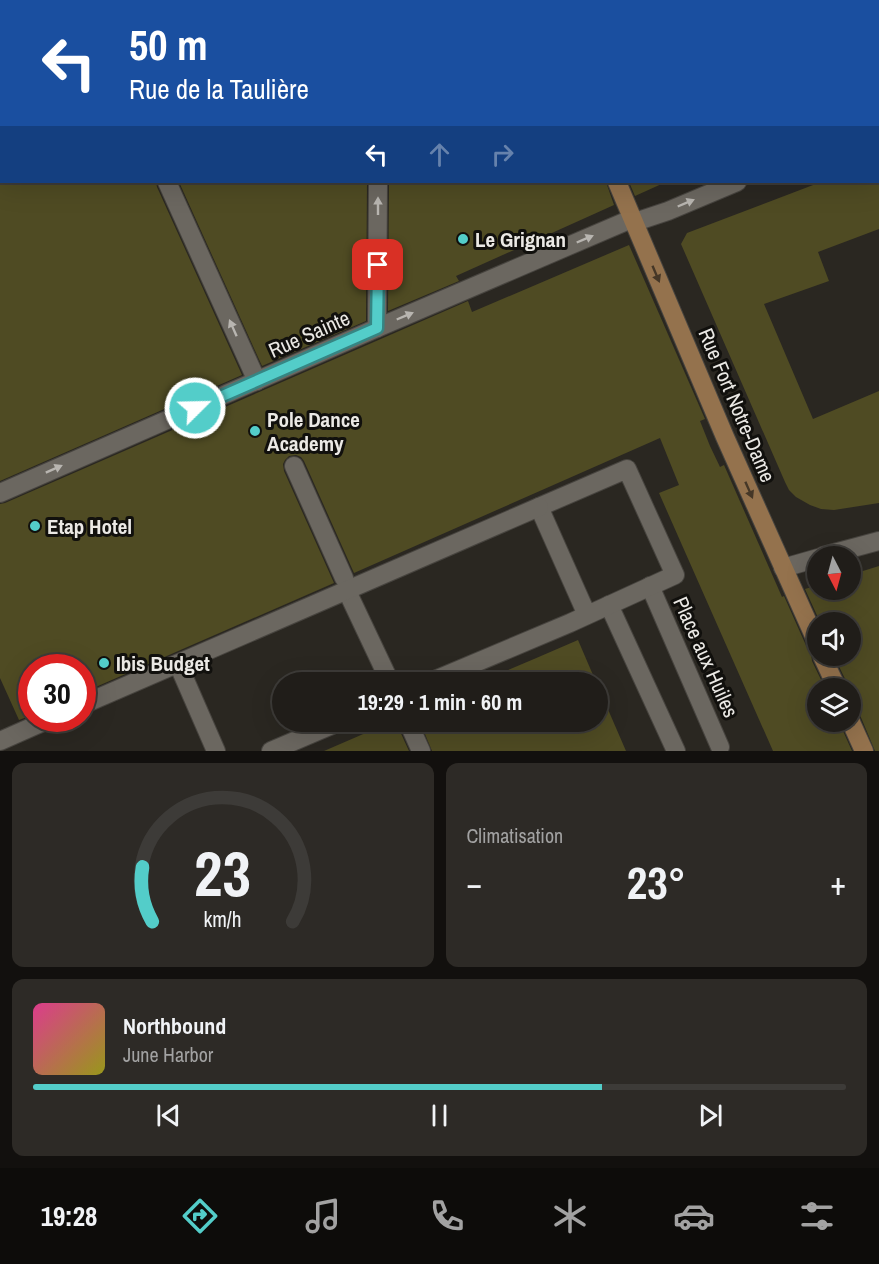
<!DOCTYPE html>
<html lang="fr">
<meta charset="utf-8">
<style>
:root{--surface:#201d19;--page:#2d2a26;--text:#f1f3f6;--muted:#a2a2a2;--line:#3d3b38;--accent:#53cdc9}
body{margin:0;font-family:"Archivo Narrow",sans-serif;background:var(--page);color:var(--text);height:100vh;display:flex;flex-direction:column;font-size:22px;white-space:nowrap}
*{box-sizing:border-box;margin:0}
p{font-size:20px;color:var(--muted)}
.icon{flex:none;width:33px;height:33px;fill:none;stroke:currentColor;stroke-width:2;stroke-linecap:round;stroke-linejoin:round}
.map{position:relative;height:751px;overflow:hidden}
.panel{display:flex;flex-direction:column;gap:12px;padding:12px;background:#12100e;flex:1}
.panel>*{flex:none}
.guide{position:absolute;left:0px;top:0px;width:879px;height:183px;box-shadow:0 6px 24px #0002,0 0 0 2px var(--line);background:#1a4fa0;color:#fff;overflow:hidden}
.needle{width:39px;rotate:174deg}
.fabs{position:absolute;left:807px;top:546px;display:grid;gap:12px}
.fabs a{display:grid;place-items:center;width:54px;height:54px;border-radius:50%;background:var(--surface);box-shadow:0 6px 24px #0002,0 0 0 2px var(--line);font-size:30px}
.speed{position:absolute;left:18px;top:654px;display:flex;gap:12px;font-size:30px;font-weight:700;text-align:center}
.speed>*{display:grid;place-content:center;width:78px;height:78px;border-radius:50%;background:var(--surface);box-shadow:0 6px 24px #0002,0 0 0 2px var(--line);line-height:1}
.speed .limit{border:9px solid #d22;background:#fff;color:#111}
.pin{position:absolute;display:grid;place-items:center;width:51px;height:51px;color:#fff;margin:-26px;border-radius:12px;box-shadow:0 3px 9px #0006}
.me{position:absolute;width:66px;margin:-33px;rotate:67deg;stroke-linejoin:round;filter:drop-shadow(0 0 4px #0008)}
.turn{display:flex;align-items:center;gap:21px;height:126px;padding:0 30px;font-size:27px}
.turn .icon{width:78px;height:78px;stroke-width:2.5}
.turn b{display:block;font-size:42px;line-height:51px}
.lanes{display:flex;align-items:center;height:57px;padding:0 30px;background:#0003;justify-content:center;gap:30px;direction:ltr}
.lanes .off{opacity:.35}
.big{font-size:45px;font-weight:800;line-height:1.1}
.panel .card{flex:1;display:flex;flex-direction:column;justify-content:center;gap:9px;min-width:0;padding:0 21px;border-radius:12px;background:var(--page)}
.panel .dial{align-items:center;gap:0}
.dial svg{height:156px;overflow:visible;fill:none;stroke:var(--line);stroke-width:7;stroke-linecap:round;text-anchor:middle}
.dial text{fill:var(--text);stroke:none}
.song{display:flex;align-items:center;gap:18px}
.cover{width:72px;height:72px;border-radius:9px;background:linear-gradient(135deg,hsl(330 70% 55%),hsl(60 70% 35%))}
.played{height:6px;border-radius:3px;background:linear-gradient(90deg,var(--accent) 70%,var(--line) 70%)}
.keys{display:flex;justify-content:space-around;direction:ltr}
.heat{display:flex;justify-content:space-between;align-items:center;font-size:33px;direction:ltr}
.panel .tiles{flex:1;display:grid;gap:12px;grid-template-columns:1fr 1fr}
.card:last-child{grid-column:span 2}
.trip{position:absolute;left:272px;top:672px;width:336px;height:60px;border-radius:30px;background:var(--surface);box-shadow:0 6px 24px #0002,0 0 0 2px var(--line);font-weight:800;line-height:60px;text-align:center}
.dock{display:flex;height:96px;justify-content:space-around;align-items:center;background:#0d0c0a;color:var(--muted)}
.dock .icon{width:42px;height:42px}
.dock .selected{color:var(--accent)}
.dock b{font-size:27px;color:var(--text)}
.map>svg:first-child{display:block}
.built{fill:#373025}
.building{fill:#4f4b23}
.lines{fill:none;stroke-linecap:round;stroke-linejoin:round}
.street-casing{stroke:#47443f;stroke-width:20}
.secondary-casing{stroke:#47443f;stroke-width:20}
.street{stroke:#6b6760;stroke-width:18}
.secondary{stroke:#94724d;stroke-width:18}
.oneway{fill:#b8b5b0}
.oneway2{fill:#453727}
.route-casing{stroke:#368583;stroke-width:15}
.route{stroke:#53cdc9;stroke-width:10}
.poi-dot{fill:#53cdc9;stroke:#11100d;stroke-width:2}
.labels{text-anchor:middle;dominant-baseline:central;stroke-width:6;stroke-linejoin:round;paint-order:stroke}
.poi-label{font-size:21px;font-weight:bold;fill:#ebe9e5;stroke:#11100d;text-anchor:start}
.street-label{font-size:21px;fill:#ebe9e5;stroke:#11100d}
</style>
<div class="map">
<svg width="879" height="751" viewBox="0 0 879 751">
<rect width="100%" height="100%" fill="#2a2721"/>
<polygon class="built" points="107,0 242,0 238,2 108,2"/>
<g class="building">
<polygon points="0,182 156,182 157,187 242,375 0,481"/>
<polygon points="179,182 367,182 366,321 262,366"/>
<polygon points="389,182 606,182 614,205 456,276 459,281 388,311"/>
<polygon points="629,182 666,182 635,196"/>
<polygon points="821,182 879,182 879,229 818,252 829,281 764,304 813,419 879,391 879,503 834,510 821,509 810,505 796,497 789,490 785,482 681,244 687,233"/>
<polygon points="629,245 705,419 700,421 710,446 720,467 724,465 782,597 784,596 808,650 811,654 812,661 825,688 818,688 818,722 839,722 852,751 773,751 659,493 679,485 660,438 354,573 304,461 301,457 296,455 289,456 285,460 283,464 284,471 334,583 82,693 82,668 32,668 32,715 19,720 0,678 0,504 5,503 468,301 472,312"/>
<polygon points="879,566 879,751 875,751 860,715 856,711 850,709 850,688 848,688 847,683 834,656 850,656 850,622 820,622 805,589 818,585 818,590 850,590 850,575"/>
<polygon points="578,640 596,682 480,682 534,659"/>
<polygon points="597,684 626,751 432,751 420,722 597,722"/>
<polygon points="391,722 397,722 398,727 409,751 324,751"/>
</g>
<g class="lines">
<g class="street-casing">
<g id="street">
<polyline points="87,0 88,2"/>
<polyline points="283,2 287,0"/>
<polyline points="378,2 378,0"/>
<polyline points="0,126 2,126"/>
<polyline points="878,126 879,126"/>
<polyline points="167,182 257,381"/>
<polyline points="377,328 378,182"/>
<polyline points="294,466 344,578"/>
<polyline points="0,493 377,328 629,220 635,222 668,211 737,182"/>
<polyline points="823,556 879,541"/>
<polyline points="783,568 818,558"/>
<polyline points="650,586 720,747"/>
<polyline points="347,591 390,682"/>
<polyline points="609,605 676,751"/>
<polyline points="178,664 216,751"/>
<polyline points="430,682 570,623 675,575 627,469 539,507 587,615"/>
<polyline points="82,705 539,507"/>
<polyline points="408,722 421,751"/>
<polyline points="0,741 52,718"/>
<polyline points="271,751 339,722"/>
</g>
</g>
<g class="secondary-casing">
<g id="secondary">
<polyline points="539,0 539,2"/>
<polyline points="617,182 725,437 818,645"/>
<polyline points="822,656 837,688"/>
<polyline points="850,720 864,751"/>
</g>
</g>
<use href="#street" class="street"/>
<use href="#secondary" class="secondary"/>
</g>
<defs><path id="oneway-solid" d="M-6-.8H1V-3.2L6.5 0L1 3.2V.8H-6Z" transform="scale(1.5)"/></defs>
<g class="oneway">
<use href="#oneway-solid" transform="translate(686 203) rotate(-23)"/>
<use href="#oneway-solid" transform="translate(378 206) rotate(-90)"/>
<use href="#oneway-solid" transform="translate(585 239) rotate(-23)"/>
<use href="#oneway-solid" transform="translate(405 316) rotate(-23)"/>
<use href="#oneway-solid" transform="translate(233 328) rotate(-114)"/>
<use href="#oneway-solid" transform="translate(54 469) rotate(-24)"/>
</g>
<g class="oneway2">
<use href="#oneway-solid" transform="translate(656 274) rotate(67)"/>
<use href="#oneway-solid" transform="translate(749 490) rotate(66)"/>
</g>
<g class="lines">
<g class="route-casing">
<polyline id="route" points="195,408 377,328 378,265"/>
</g>
<use href="#route" class="route"/>
</g>
<g class="poi-dot">
<circle cx="463" cy="239" r="6"/>
<circle cx="255" cy="431" r="6"/>
<circle cx="35" cy="526" r="6"/>
<circle cx="104" cy="663" r="6"/>
</g>
<g class="labels">
<g class="poi-label">
<text x="475" y="239">Le Grignan</text>
<text x="267" y="419">Pole Dance<tspan x="267" dy="24">Academy</tspan></text>
<text x="47" y="526">Etap Hotel</text>
<text x="116" y="663">Ibis Budget</text>
</g>
<g class="street-label">
<text transform="translate(309 334) rotate(-24)">Rue Sainte</text>
<text transform="translate(737 405) rotate(67)">Rue Fort Notre-Dame</text>
<text transform="translate(706 657) rotate(66)">Place aux Huiles</text>
</g>
</g>
</svg>
<div class="fabs">
<a><svg class="needle" viewBox="-14 -14 28 28"><path d="M0-13l5 13h-10z" fill="#e53935"/><path d="M0 13l5-13h-10z" fill="#a2a2a2"/></svg></a>
<a><svg class="icon" aria-label="sound" viewBox="0 0 24 24"><path d="M4 9h4l5-4v14l-5-4H4zM17 9q2 3 0 6"/></svg></a>
<a><svg class="icon" aria-label="layers" viewBox="0 0 24 24"><path d="M12 4l9 5-9 5-9-5zM3 14l9 5 9-5"/></svg></a>
</div>
<div class="speed"><div class="limit">30</div></div>
<div class="pin" style="left:378px;top:265px;background:#d93025"><svg class="icon" aria-label="arrive" viewBox="0 0 24 24"><path d="M6 21V4h12l-3 4 3 4H6"/></svg></div>
<svg class="me" style="left:195px;top:408px" viewBox="-20 -20 40 40"><circle r="17" fill="#53cdc9" stroke="#fff" stroke-width="3"/><path d="M0-11L8 9 0 5-8 9z" fill="#fff"/></svg>
<div class="trip">19:29 · 1 min · 60 m</div>
<div class="guide">
<div class="turn"><svg class="icon" aria-label="left" viewBox="0 0 24 24"><path d="M17 20v-9H6M10 6l-5 5 5 5"/></svg><div><b>50 m</b>Rue de la Taulière</div></div>
<div class="lanes"><svg class="icon" aria-label="left" viewBox="0 0 24 24"><path d="M17 20v-9H6M10 6l-5 5 5 5"/></svg><svg class="icon off" aria-label="ahead" viewBox="0 0 24 24"><path d="M12 20V5M6 11l6-6 6 6"/></svg><svg class="icon off" aria-label="right" viewBox="0 0 24 24"><path d="M7 20v-9h11M14 6l5 5-5 5"/></svg></div>
</div>
</div>
<section class="panel">
<div class="tiles">
<div class="card dial"><svg viewBox="0 0 100 80">
<path d="M14 69A42 42 0 1 1 86 69"/>
<path d="M14 69A42 42 0 0 1 9 41" stroke="#53cdc9"/>
<text x="50" y="56" font-size="32" font-weight="700">23</text>
<text x="50" y="72" font-size="11">km/h</text>
</svg></div>
<div class="card"><p>Climatisation</p>
<div class="heat"><a>−</a><b class="big">23°</b><a>+</a></div>
</div>
<div class="card">
<div class="song"><i class="cover"></i><div><b>Northbound</b><p>June Harbor</p></div></div>
<div class="played"></div>
<div class="keys"><svg class="icon" aria-label="previous" viewBox="0 0 24 24"><path d="M18 5L8 12l10 7zM5 5v14"/></svg><svg class="icon" aria-label="pause" viewBox="0 0 24 24"><path d="M8 5v14M16 5v14"/></svg><svg class="icon" aria-label="next" viewBox="0 0 24 24"><path d="M6 5l10 7-10 7zM19 5v14"/></svg></div>
</div>
</div>
</section>
<nav class="dock">
<b>19:28</b>
<svg class="icon selected" aria-label="directions" viewBox="0 0 24 24"><path d="M12 3l9 9-9 9-9-9zM9 14v-3h6M13 9l2 2-2 2"/></svg>
<svg class="icon" aria-label="music" viewBox="0 0 24 24"><path d="M9 18V5l10-2v13"/><circle cx="6" cy="18" r="3"/><circle cx="16" cy="16" r="3"/></svg>
<svg class="icon" aria-label="phone" viewBox="0 0 24 24"><path d="M5 4h4l2 5-3 2q2 4 5 5l2-3 5 2v4C11 20 4 13 5 4z"/></svg>
<svg class="icon" aria-label="climate" viewBox="0 0 24 24"><path d="M12 3v18M4 7l16 10M4 17L20 7"/></svg>
<svg class="icon" aria-label="car" viewBox="0 0 24 24"><path d="M5 17H2v-5l4-1 3-4h7l3 4 3 1v5h-3M9 17h6M6 11h13"/><circle cx="7" cy="17" r="2"/><circle cx="17" cy="17" r="2"/></svg>
<svg class="icon" aria-label="filters" viewBox="0 0 24 24"><path d="M4 7h16M4 17h16"/><circle cx="9" cy="7" r="2"/><circle cx="15" cy="17" r="2"/></svg>
</nav>
